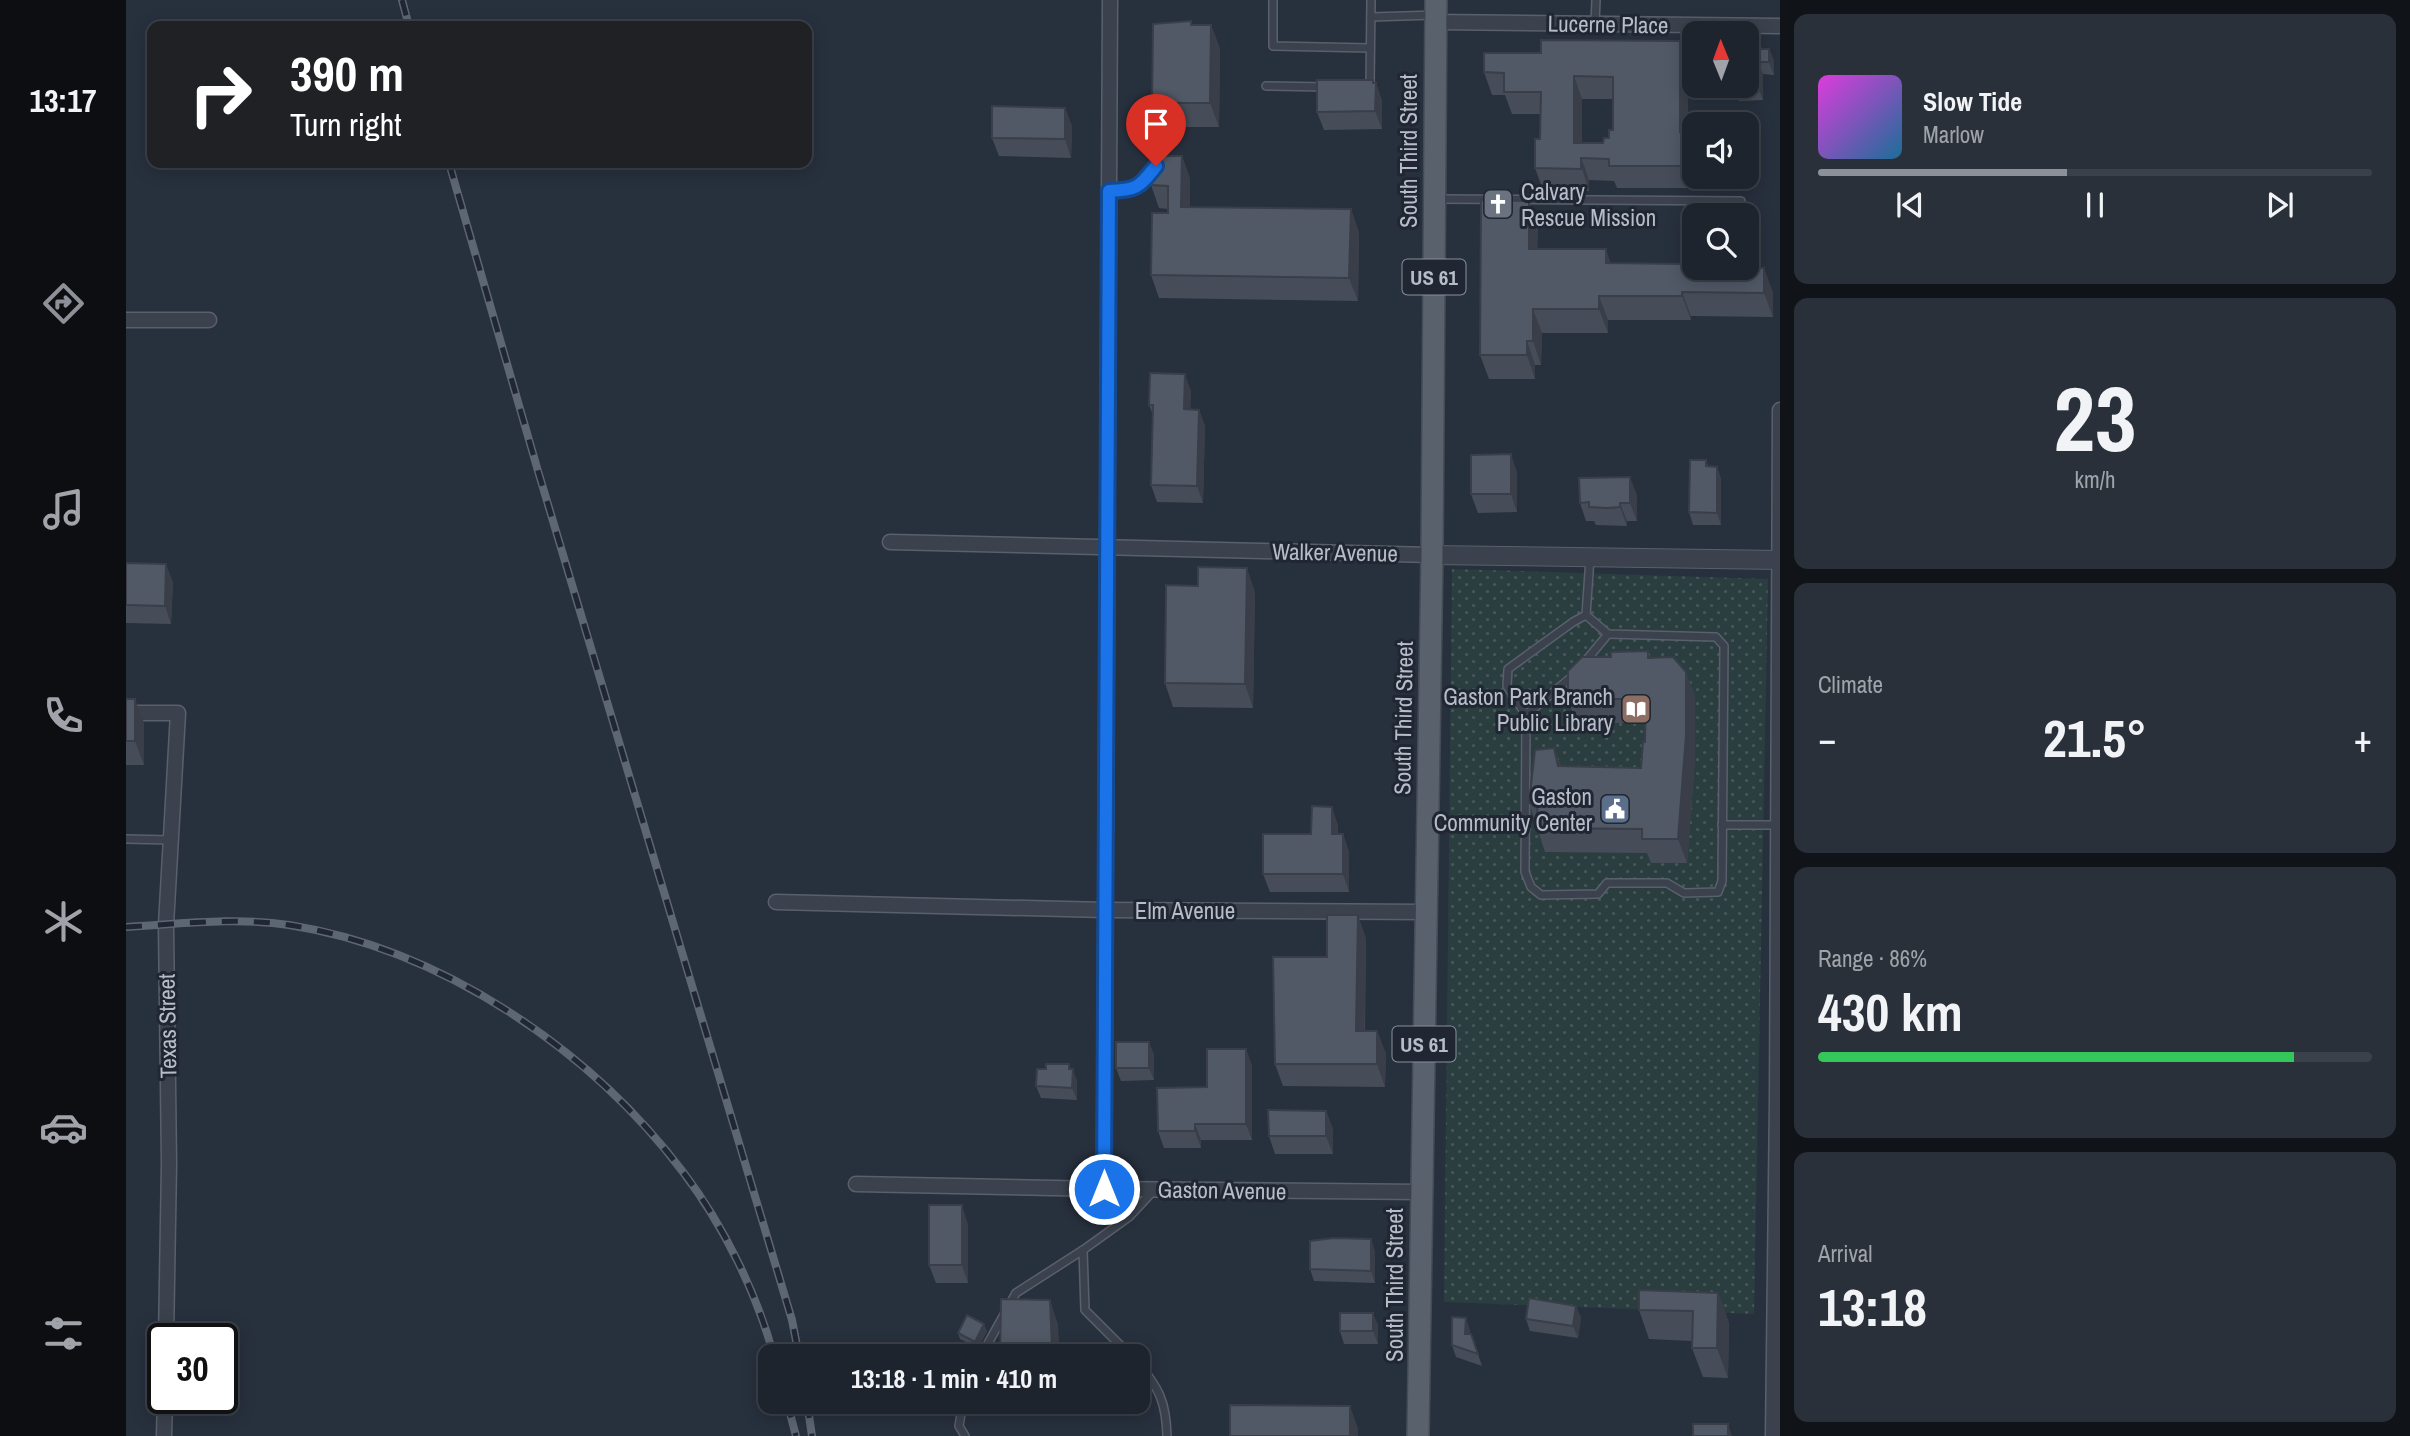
<!DOCTYPE html>
<meta charset="utf-8">
<style>
:root{--surface:#1d242e;--page:#2a303a;--text:#f1f3f6;--muted:#a0a4aa;--line:#3b414a;--accent:#8c9099}
body{margin:0;font-family:"Archivo Narrow",sans-serif;background:var(--page);color:var(--text);height:100vh;display:flex;flex-direction:column;font-size:26px;white-space:nowrap}
*{box-sizing:border-box;margin:0}
p{font-size:23px;color:var(--muted)}
.icon{flex:none;width:38px;height:38px;fill:none;stroke:currentColor;stroke-width:2;stroke-linecap:round;stroke-linejoin:round}
.map{position:relative;flex:1;overflow:hidden}
.drawer{display:flex;flex-direction:column;gap:14px;padding:14px;background:#101419;width:630px}
.drawer>*{flex:none}
.hud{position:absolute;left:21px;top:21px;width:665px;height:147px;border-radius:14px;box-shadow:0 4px 18px #0003,0 0 0 2px var(--line);background:#202124;color:#fff;overflow:hidden}
.needle{width:46px;rotate:359deg}
.controls{position:absolute;left:1556px;top:21px;display:grid;gap:14px}
.controls a{display:grid;place-items:center;width:77px;height:77px;border-radius:14px;background:var(--surface);box-shadow:0 4px 18px #0003,0 0 0 2px var(--line);font-size:35px}
.speed{position:absolute;left:21px;top:1323px;display:flex;gap:14px;font-size:35px;font-weight:700;text-align:center}
.speed>*{display:grid;place-content:center;width:91px;height:91px;border-radius:50%;background:var(--surface);box-shadow:0 4px 18px #0003,0 0 0 2px var(--line);line-height:1}
.speed .limit{border:4px solid #111;border-radius:10px;background:#fff;color:#111}
.pin{position:absolute;display:grid;place-items:center;width:60px;height:60px;color:#fff;margin:-72px -30px;border-radius:50% 50% 50% 0;rotate:-45deg;box-shadow:0 0 7px #0007}
.pin .icon{rotate:45deg}
.me{position:absolute;width:77px;margin:-38px;rotate:0deg;stroke-linejoin:round;filter:drop-shadow(0 0 5px #0008)}
.turn{display:flex;align-items:center;gap:24px;height:147px;padding:0 28px;font-size:32px}
.turn .icon{width:91px;height:91px;stroke-width:2.5}
.turn b{display:block;font-size:49px;line-height:60px}
.big{font-size:52px;font-weight:700;line-height:1.1}
.drawer .card{flex:1;display:flex;flex-direction:column;justify-content:center;gap:10px;min-width:0;padding:0 24px;border-radius:14px;background:var(--page)}
.drawer .dial{align-items:center;gap:0}
.dial b{font-size:91px;line-height:1}
.song{display:flex;align-items:center;gap:21px}
.cover{width:84px;height:84px;border-radius:10px;background:linear-gradient(135deg,hsl(300 70% 55%),hsl(200 70% 35%))}
.played{height:7px;border-radius:4px;background:linear-gradient(90deg,var(--accent) 45%,var(--line) 45%)}
.keys{display:flex;justify-content:space-around;direction:ltr}
.heat{display:flex;justify-content:space-between;align-items:center;font-size:38px;direction:ltr}
.charge{height:10px;border-radius:5px;background:linear-gradient(90deg,#34c759 86%,var(--line) 0)}
.trip{position:absolute;left:632px;top:1344px;width:392px;height:70px;border-radius:14px;background:var(--surface);box-shadow:0 4px 18px #0003,0 0 0 2px var(--line);font-weight:700;line-height:70px;text-align:center}
main{display:flex;flex:1;min-height:0}
.tab-bar{display:flex;flex-direction:column;width:126px;justify-content:space-around;align-items:center;background:#0c0e12;color:var(--muted)}
.tab-bar .icon{width:49px;height:49px}
.tab-bar .selected{color:var(--accent)}
.tab-bar b{font-size:32px;color:var(--text)}
.map>svg:first-child{display:block}
.park{fill:url(#park-dots)}
.lines{fill:none;stroke-linecap:round;stroke-linejoin:round}
.service-casing{stroke:#59606b;stroke-width:10}
.minor-casing{stroke:#59606b;stroke-width:17}
.tertiary-casing{stroke:#59606b;stroke-width:20}
.primary-casing{stroke:#444b56;stroke-width:24}
.service{stroke:#3b424d;stroke-width:7}
.minor{stroke:#3b424d;stroke-width:14}
.tertiary{stroke:#3b424d;stroke-width:18}
.primary{stroke:#59616d;stroke-width:21}
.rail-casing{stroke:#5d6673;stroke-width:8}
.rail{stroke:#202732;stroke-width:5;stroke-dasharray:16;stroke-linecap:butt}
.wall{fill:#464d59;fill-rule:evenodd}
.shaded-wall{fill:#393e48}
.building{fill:#515967;stroke:#393e48;stroke-width:2;fill-rule:evenodd}
.route-casing{stroke:#114b97;stroke-width:18}
.route{stroke:#1a73e8;stroke-width:12}
.labels{text-anchor:middle;dominant-baseline:central;stroke-width:6;stroke-linejoin:round;paint-order:stroke}
.shield{fill:#202732;stroke:#8a909b;stroke-width:2}
.shield-label{font-size:21px;font-weight:bold;fill:#b7bdc8}
.street-label{font-size:23px;fill:#b7bdc8;stroke:#202732}
.poi-label{font-size:23px;fill:#b7bdc8;stroke:#202732;text-anchor:end}
</style>
<main>
<nav class="tab-bar">
<b>13:17</b>
<svg class="icon selected" aria-label="directions" viewBox="0 0 24 24"><path d="M12 3l9 9-9 9-9-9zM9 14v-3h6M13 9l2 2-2 2"/></svg>
<svg class="icon" aria-label="music" viewBox="0 0 24 24"><path d="M9 18V5l10-2v13"/><circle cx="6" cy="18" r="3"/><circle cx="16" cy="16" r="3"/></svg>
<svg class="icon" aria-label="phone" viewBox="0 0 24 24"><path d="M5 4h4l2 5-3 2q2 4 5 5l2-3 5 2v4C11 20 4 13 5 4z"/></svg>
<svg class="icon" aria-label="climate" viewBox="0 0 24 24"><path d="M12 3v18M4 7l16 10M4 17L20 7"/></svg>
<svg class="icon" aria-label="car" viewBox="0 0 24 24"><path d="M5 17H2v-5l4-1 3-4h7l3 4 3 1v5h-3M9 17h6M6 11h13"/><circle cx="7" cy="17" r="2"/><circle cx="17" cy="17" r="2"/></svg>
<svg class="icon" aria-label="filters" viewBox="0 0 24 24"><path d="M4 7h16M4 17h16"/><circle cx="9" cy="7" r="2"/><circle cx="15" cy="17" r="2"/></svg>
</nav>
<div class="map">
<svg width="1654" height="1436" viewBox="0 0 1654 1436">
<defs>
<pattern id="park-dots" width="8" height="8" patternUnits="userSpaceOnUse" patternTransform="scale(1.75)"><rect width="8" height="8" fill="#2a3d3f"/><path d="M2 2h.1M6 6h.1" fill="none" stroke="#475759" stroke-width="1.8" stroke-linecap="round"/></pattern>
</defs>
<rect width="100%" height="100%" fill="#27303d"/>
<polygon class="park" points="1326,569 1642,579 1628,1314 1318,1302"/>
<g class="lines">
<g class="service-casing">
<g id="service">
<polyline points="1147,0 1147,46 1244,48"/>
<polyline points="1245,17 1309,15"/>
<polyline points="1469,23 1470,0"/>
<polyline points="1140,86 1201,87"/>
<polyline points="1244,87 1245,0"/>
<path d="M983,191c27,-1 30,-3 46,-24"/>
<polyline points="1312,199 1615,201"/>
<polyline points="1460,615 1482,634 1590,637 1598,646 1596,881 1592,892 1558,893 1541,883 1481,883 1472,894 1415,895 1405,887 1399,872 1400,715 1381,686 1382,669 1447,622 1460,615 1464,558"/>
<polyline points="1458,663 1482,634"/>
<polyline points="1400,715 1448,675"/>
<polyline points="1596,825 1652,825"/>
<polyline points="0,839 45,840"/>
<polyline points="957,1250 959,1310 1005,1356"/>
<polyline points="855,1356 890,1293 957,1250 1003,1217 1028,1190"/>
<path d="M1012,1362c21,27 28,39 29,74"/>
<polyline points="837,1402 833,1426 839,1436"/>
</g>
</g>
<g class="minor-casing">
<g id="minor">
<polyline points="1309,22 1654,26"/>
<polyline points="0,320 83,320"/>
<polyline points="764,542 1306,555"/>
<polyline points="0,713 52,713 40,925 43,1164 40,1339"/>
<polyline points="650,902 979,910 1300,912"/>
<polyline points="730,1184 978,1189 1295,1192"/>
<polyline points="978,1189 984,0"/>
<polyline points="38,1436 39,1398"/>
<polyline points="1647,1436 1651,1099 1654,410"/>
</g>
</g>
<g class="tertiary-casing">
<polyline id="tertiary" points="1306,555 1654,560"/>
</g>
<g class="primary-casing">
<polyline id="primary" points="1292,1436 1306,555 1310,0"/>
</g>
<use href="#service" class="service"/>
<use href="#minor" class="minor"/>
<use href="#tertiary" class="tertiary"/>
<use href="#primary" class="primary"/>
<g class="rail-casing">
<g id="rail">
<polyline points="276,0 283,26"/>
<polyline points="323,163 412,471 666,1320 673,1356"/>
<path d="M0,927c54,-3 110,-10 163,-2 153,24 302,125 394,247 41,54 73,120 91,184"/>
<polyline points="661,1402 670,1436"/>
<polyline points="681,1402 686,1436"/>
</g>
</g>
<use href="#rail" class="rail"/>
</g>
<g class="wall">
<polygon points="1066,25 1085,25 1094,49 1093,127 1035,127 1026,103"/>
<polygon points="1636,49 1643,49 1648,61 1648,75 1637,74 1637,100 1613,101 1609,89"/>
<path d="M1562,63v73l6,16 1,36h-78l-3,-7 -25,-1v11l-46,-1 -8,-22 5,-29 1,-25h-29l-7,-19h-13l-8,-23zM1456,99h31v31l-4,8 -6,5h-21z"/>
<polygon points="1248,83 1250,83 1256,101 1256,129 1198,130 1191,112"/>
<polygon points="939,108 946,126 945,158 873,156 866,138"/>
<polygon points="1056,156 1064,179 1064,207 1225,209 1233,233 1232,301 1033,298 1025,275 1042,213 1042,209 1033,208 1025,185"/>
<polygon points="1403,201 1412,224 1411,249 1485,263 1556,264 1558,267 1647,292 1647,317 1565,316 1565,320 1482,320 1482,333 1416,333 1415,365 1409,365 1409,379 1363,379 1354,355"/>
<polygon points="1065,391 1064,409 1073,410 1079,426 1077,503 1031,502 1025,485 1027,415 1023,405"/>
<polygon points="1580,460 1582,466 1591,467 1595,479 1595,525 1567,525 1563,512"/>
<polygon points="1391,472 1391,512 1352,513 1345,494"/>
<polygon points="1511,495 1511,521 1501,521 1501,526 1470,525 1468,521 1460,521 1454,503"/>
<polygon points="0,563 47,582 45,624 0,623"/>
<polygon points="1129,592 1127,708 1047,707 1039,683"/>
<polygon points="1522,651 1524,658 1569,695 1569,759 1561,863 1525,863 1521,853 1419,852 1403,803 1428,748 1435,766 1515,768 1519,742 1520,723 1450,723 1442,699 1485,657"/>
<polygon points="0,699 18,723 18,765 0,765"/>
<polygon points="1212,825 1212,834 1217,834 1223,852 1223,892 1144,892 1137,874 1185,834"/>
<polygon points="1240,938 1239,1031 1251,1031 1260,1054 1259,1087 1157,1086 1149,1064 1201,957"/>
<polygon points="1120,1049 1126,1066 1126,1140 1075,1140 1075,1148 1038,1148 1032,1131 1081,1087"/>
<polygon points="1028,1054 1028,1080 995,1081 990,1068"/>
<polygon points="945,1069 951,1081 951,1100 915,1098 910,1086"/>
<polygon points="1200,1111 1207,1129 1207,1154 1149,1154 1143,1136"/>
<polygon points="842,1224 842,1283 810,1283 803,1265"/>
<polygon points="1249,1251 1249,1283 1188,1281 1184,1269"/>
<polygon points="1592,1293 1603,1323 1602,1378 1577,1377 1566,1348 1566,1341 1523,1339 1513,1310"/>
<polygon points="1450,1306 1455,1318 1452,1338 1404,1331 1400,1319"/>
<polygon points="1252,1325 1252,1344 1218,1344 1214,1331"/>
<polygon points="1344,1330 1344,1334 1345,1334 1356,1366 1330,1357 1326,1345"/>
<polygon points="861,1331 852,1348 834,1339 832,1333"/>
<polygon points="882,1402 948,1402 948,1404 883,1404"/>
</g>
<g class="shaded-wall">
<polygon points="1085,25 1094,49 1093,127 1084,103"/>
<polygon points="1554,41 1562,63 1562,136 1568,152 1569,188 1561,166 1554,132"/>
<polygon points="1643,49 1648,61 1648,75 1643,62"/>
<polygon points="1632,62 1637,74 1637,100 1632,88"/>
<polygon points="1448,76 1456,99 1456,160 1463,180 1463,191 1448,143"/>
<polygon points="1247,80 1250,86 1250,83 1256,101 1256,129 1249,111"/>
<polygon points="939,108 946,126 945,158 939,139"/>
<polygon points="1056,156 1064,179 1064,230 1055,207"/>
<polygon points="1403,201 1412,224 1411,273 1403,249"/>
<polygon points="1225,209 1233,233 1232,301 1223,278"/>
<polygon points="1480,249 1488,273 1480,263"/>
<polygon points="1638,268 1647,292 1647,317 1638,293"/>
<polygon points="1556,292 1565,316 1565,320 1556,296"/>
<polygon points="1473,296 1482,320 1482,333 1473,309"/>
<polygon points="1407,309 1416,333 1415,365 1407,341"/>
<polygon points="1401,341 1409,365 1409,379 1401,355"/>
<polygon points="1059,374 1065,391 1064,426 1058,409"/>
<polygon points="1073,410 1079,426 1077,503 1071,486"/>
<polygon points="1385,454 1391,472 1391,512 1385,494"/>
<polygon points="1591,467 1595,479 1595,525 1591,513"/>
<polygon points="1504,477 1511,495 1511,521 1504,503"/>
<polygon points="1494,503 1501,521 1501,526 1494,507"/>
<polygon points="40,564 47,582 45,624 39,606"/>
<polygon points="1121,568 1129,592 1127,708 1119,684"/>
<polygon points="1560,672 1569,695 1569,759 1561,863 1552,839"/>
<polygon points="9,699 18,723 18,765 9,741"/>
<polygon points="1428,748 1437,772 1432,766"/>
<polygon points="1206,807 1212,825 1212,852 1206,834"/>
<polygon points="1217,834 1223,852 1223,892 1217,874"/>
<polygon points="1232,915 1240,938 1238,1054 1230,1031"/>
<polygon points="1251,1031 1260,1054 1259,1087 1251,1064"/>
<polygon points="1023,1042 1028,1054 1028,1080 1023,1068"/>
<polygon points="1120,1049 1126,1066 1126,1140 1120,1124"/>
<polygon points="943,1064 947,1073 947,1069 951,1081 951,1100 946,1088"/>
<polygon points="1200,1111 1207,1129 1207,1154 1200,1136"/>
<polygon points="1069,1124 1075,1140 1075,1148 1069,1131"/>
<polygon points="836,1205 842,1224 842,1283 836,1265"/>
<polygon points="1245,1239 1249,1251 1249,1283 1245,1271"/>
<polygon points="1592,1293 1603,1323 1602,1378 1591,1348"/>
<polygon points="924,1300 932,1324 934,1356 926,1347"/>
<polygon points="1450,1306 1455,1318 1452,1338 1447,1326"/>
<polygon points="1247,1313 1252,1325 1252,1344 1247,1331"/>
<polygon points="1340,1318 1344,1330 1344,1346 1339,1334"/>
<polygon points="858,1324 861,1331 852,1348 849,1342"/>
<polygon points="1224,1406 1232,1428 1232,1436 1224,1436"/>
<polygon points="1602,1424 1606,1436 1602,1436"/>
</g>
<g class="building">
<polygon points="1065,21 1065,25 1085,25 1084,103 1026,103 1027,24"/>
<path d="M1415,40l139,1v91h7v34h-78v-7l-28,-1v11l-46,-1v-29h5l1,-47h-37v-19l-20,-1v-19h57zM1448,76l39,1v53h-4v8h-5l-1,5h-29z"/>
<polygon points="1629,42 1636,49 1643,49 1643,62 1632,62 1632,88 1609,89 1609,86 1620,86 1620,43"/>
<polygon points="1191,80 1247,80 1247,83 1250,83 1249,111 1191,112"/>
<polygon points="866,106 939,108 939,139 866,138"/>
<polygon points="1026,156 1056,156 1055,207 1225,209 1223,278 1025,275 1026,213 1042,213 1042,186 1025,185"/>
<polygon points="1355,200 1403,201 1403,249 1480,249 1480,263 1556,264 1556,267 1638,268 1638,293 1556,292 1556,296 1473,296 1473,309 1407,309 1407,341 1401,341 1401,355 1354,355"/>
<polygon points="1024,373 1059,374 1058,409 1073,410 1071,486 1025,485 1027,405 1023,405"/>
<polygon points="1385,454 1385,494 1345,494 1345,455"/>
<polygon points="1564,460 1580,460 1580,466 1591,467 1591,513 1563,512"/>
<polygon points="1504,477 1504,503 1494,503 1494,507 1481,508 1463,507 1463,502 1454,503 1453,478"/>
<polygon points="0,563 40,564 39,606 0,605"/>
<polygon points="1072,567 1121,568 1119,684 1039,683 1040,585 1072,586"/>
<polygon points="1522,651 1522,658 1547,657 1560,672 1560,735 1552,839 1516,839 1516,829 1410,828 1412,802 1403,803 1409,750 1428,748 1432,766 1515,768 1517,742 1519,742 1520,699 1442,699 1442,671 1456,657 1485,657 1485,652"/>
<rect x="0" y="699" width="9" height="42"/>
<polygon points="1186,806 1206,807 1206,834 1217,834 1217,874 1137,874 1137,834 1185,834"/>
<polygon points="1201,915 1232,915 1230,1031 1251,1031 1251,1064 1149,1064 1147,957 1201,957"/>
<rect x="990" y="1042" width="33" height="26"/>
<polygon points="1081,1049 1120,1049 1120,1124 1069,1124 1069,1131 1032,1131 1031,1088 1081,1087"/>
<polygon points="920,1064 943,1064 943,1069 947,1069 946,1088 910,1086 911,1069 920,1069"/>
<polygon points="1142,1110 1200,1111 1200,1136 1143,1136"/>
<rect x="803" y="1205" width="33" height="60"/>
<polygon points="1208,1238 1245,1239 1245,1271 1184,1269 1184,1241"/>
<polygon points="1513,1290 1592,1293 1591,1348 1566,1348 1567,1311 1513,1310"/>
<polygon points="1403,1298 1450,1306 1447,1326 1400,1319"/>
<polygon points="875,1299 924,1300 926,1347 939,1347 939,1356 874,1356"/>
<rect x="1214" y="1313" width="33" height="18"/>
<polygon points="841,1315 858,1324 849,1342 832,1333"/>
<polygon points="1326,1317 1340,1318 1339,1334 1345,1334 1352,1354 1326,1345"/>
<polygon points="1104,1405 1224,1406 1224,1436 1104,1436"/>
<rect x="1567" y="1424" width="35" height="12"/>
</g>
<g class="lines">
<g class="route-casing">
<path id="route" d="M978,1189l5,-998c29,-1 30,-4 47,-25"/>
</g>
<use href="#route" class="route"/>
</g>
<defs>
<g id="church-square" transform="scale(1.575)"><rect x="-9" y="-9" width="18" height="18" rx="4" fill="#6b7280" stroke="#202732"/><path d="M-1.2-6h2.4v3.5h3.3v2.4h-3.3V6h-2.4V-.1h-3.3v-2.4h3.3Z" fill="#fff"/></g>
<g id="library-square" transform="scale(1.575)"><rect x="-9" y="-9" width="18" height="18" rx="4" fill="#8d6e63" stroke="#202732"/><path d="M-6-4Q-3-5.5-.7-3.5V5Q-3 3-6 4ZM6-4Q3-5.5 .7-3.5V5Q3 3 6 4Z" fill="#fff"/></g>
<g id="civic-square" transform="scale(1.575)"><rect x="-9" y="-9" width="18" height="18" rx="4" fill="#5c6f8a" stroke="#202732"/><path d="M-.6-6.5H3V-4.5H.6V-3L4-1V1h2V6H-6V1h2V-1L-.6-3ZM-1.2 2.5V6h2.4V2.5Z" fill="#fff"/></g>
</defs>
<g fill-rule="evenodd">
<use href="#church-square" x="1372" y="204"/>
<use href="#library-square" x="1510" y="709"/>
<use href="#civic-square" x="1489" y="809"/>
</g>
<g class="labels">
<g class="shield">
<rect x="1276.5" y="259.5" width="63" height="35" rx="5"/>
<rect x="1266.5" y="1026.5" width="63" height="35" rx="5"/>
</g>
<g class="shield-label">
<text x="1308" y="277">US 61</text>
<text x="1298" y="1044">US 61</text>
</g>
<g class="street-label">
<text transform="translate(1482 24) rotate(1)">Lucerne Place</text>
<text transform="translate(1282 151) rotate(-90)">South Third Street</text>
<text transform="translate(1209 552) rotate(1)">Walker Avenue</text>
<text transform="translate(1277 718) rotate(-89)">South Third Street</text>
<text x="1059" y="910">Elm Avenue</text>
<text transform="translate(41 1026) rotate(-91)">Texas Street</text>
<text transform="translate(1096 1190) rotate(1)">Gaston Avenue</text>
<text transform="translate(1268 1285) rotate(-90)">South Third Street</text>
</g>
<g class="poi-label">
<text x="1395" y="191" text-anchor="start">Calvary<tspan x="1395" dy="26">Rescue Mission</tspan></text>
<text x="1487" y="696">Gaston Park Branch<tspan x="1487" dy="26">Public Library</tspan></text>
<text x="1466" y="796">Gaston<tspan x="1466" dy="26">Community Center</tspan></text>
</g>
</g>
</svg>
<div class="controls">
<a><svg class="needle" viewBox="-14 -14 28 28"><path d="M0-13l5 13h-10z" fill="#e53935"/><path d="M0 13l5-13h-10z" fill="#a0a4aa"/></svg></a>
<a><svg class="icon" aria-label="sound" viewBox="0 0 24 24"><path d="M4 9h4l5-4v14l-5-4H4zM17 9q2 3 0 6"/></svg></a>
<a><svg class="icon" aria-label="search" viewBox="0 0 24 24"><circle cx="10" cy="10" r="6"/><path d="M15 15l6 6"/></svg></a>
</div>
<div class="speed"><div class="limit">30</div></div>
<div class="pin" style="left:1030px;top:166px;background:#d93025"><svg class="icon" aria-label="arrive" viewBox="0 0 24 24"><path d="M6 21V4h12l-3 4 3 4H6"/></svg></div>
<svg class="me" style="left:978px;top:1189px" viewBox="-20 -20 40 40"><circle r="17" fill="#1a73e8" stroke="#fff" stroke-width="3"/><path d="M0-11L8 9 0 5-8 9z" fill="#fff"/></svg>
<div class="trip">13:18 · 1 min · 410 m</div>
<div class="hud">
<div class="turn"><svg class="icon" aria-label="right" viewBox="0 0 24 24"><path d="M7 20v-9h11M14 6l5 5-5 5"/></svg><div><b>390 m</b>Turn right</div></div>
</div>
</div>
<section class="drawer">
<div class="card">
<div class="song"><i class="cover"></i><div><b>Slow Tide</b><p>Marlow</p></div></div>
<div class="played"></div>
<div class="keys"><svg class="icon" aria-label="previous" viewBox="0 0 24 24"><path d="M18 5L8 12l10 7zM5 5v14"/></svg><svg class="icon" aria-label="pause" viewBox="0 0 24 24"><path d="M8 5v14M16 5v14"/></svg><svg class="icon" aria-label="next" viewBox="0 0 24 24"><path d="M6 5l10 7-10 7zM19 5v14"/></svg></div>
</div>
<div class="card dial"><b>23</b><p>km/h</p></div>
<div class="card"><p>Climate</p>
<div class="heat"><a>−</a><b class="big">21.5°</b><a>+</a></div>
</div>
<div class="card"><p>Range · 86%</p><b class="big">430 km</b><div class="charge"></div></div>
<div class="card"><p>Arrival</p><b class="big">13:18</b></div>
</section>
</main>
